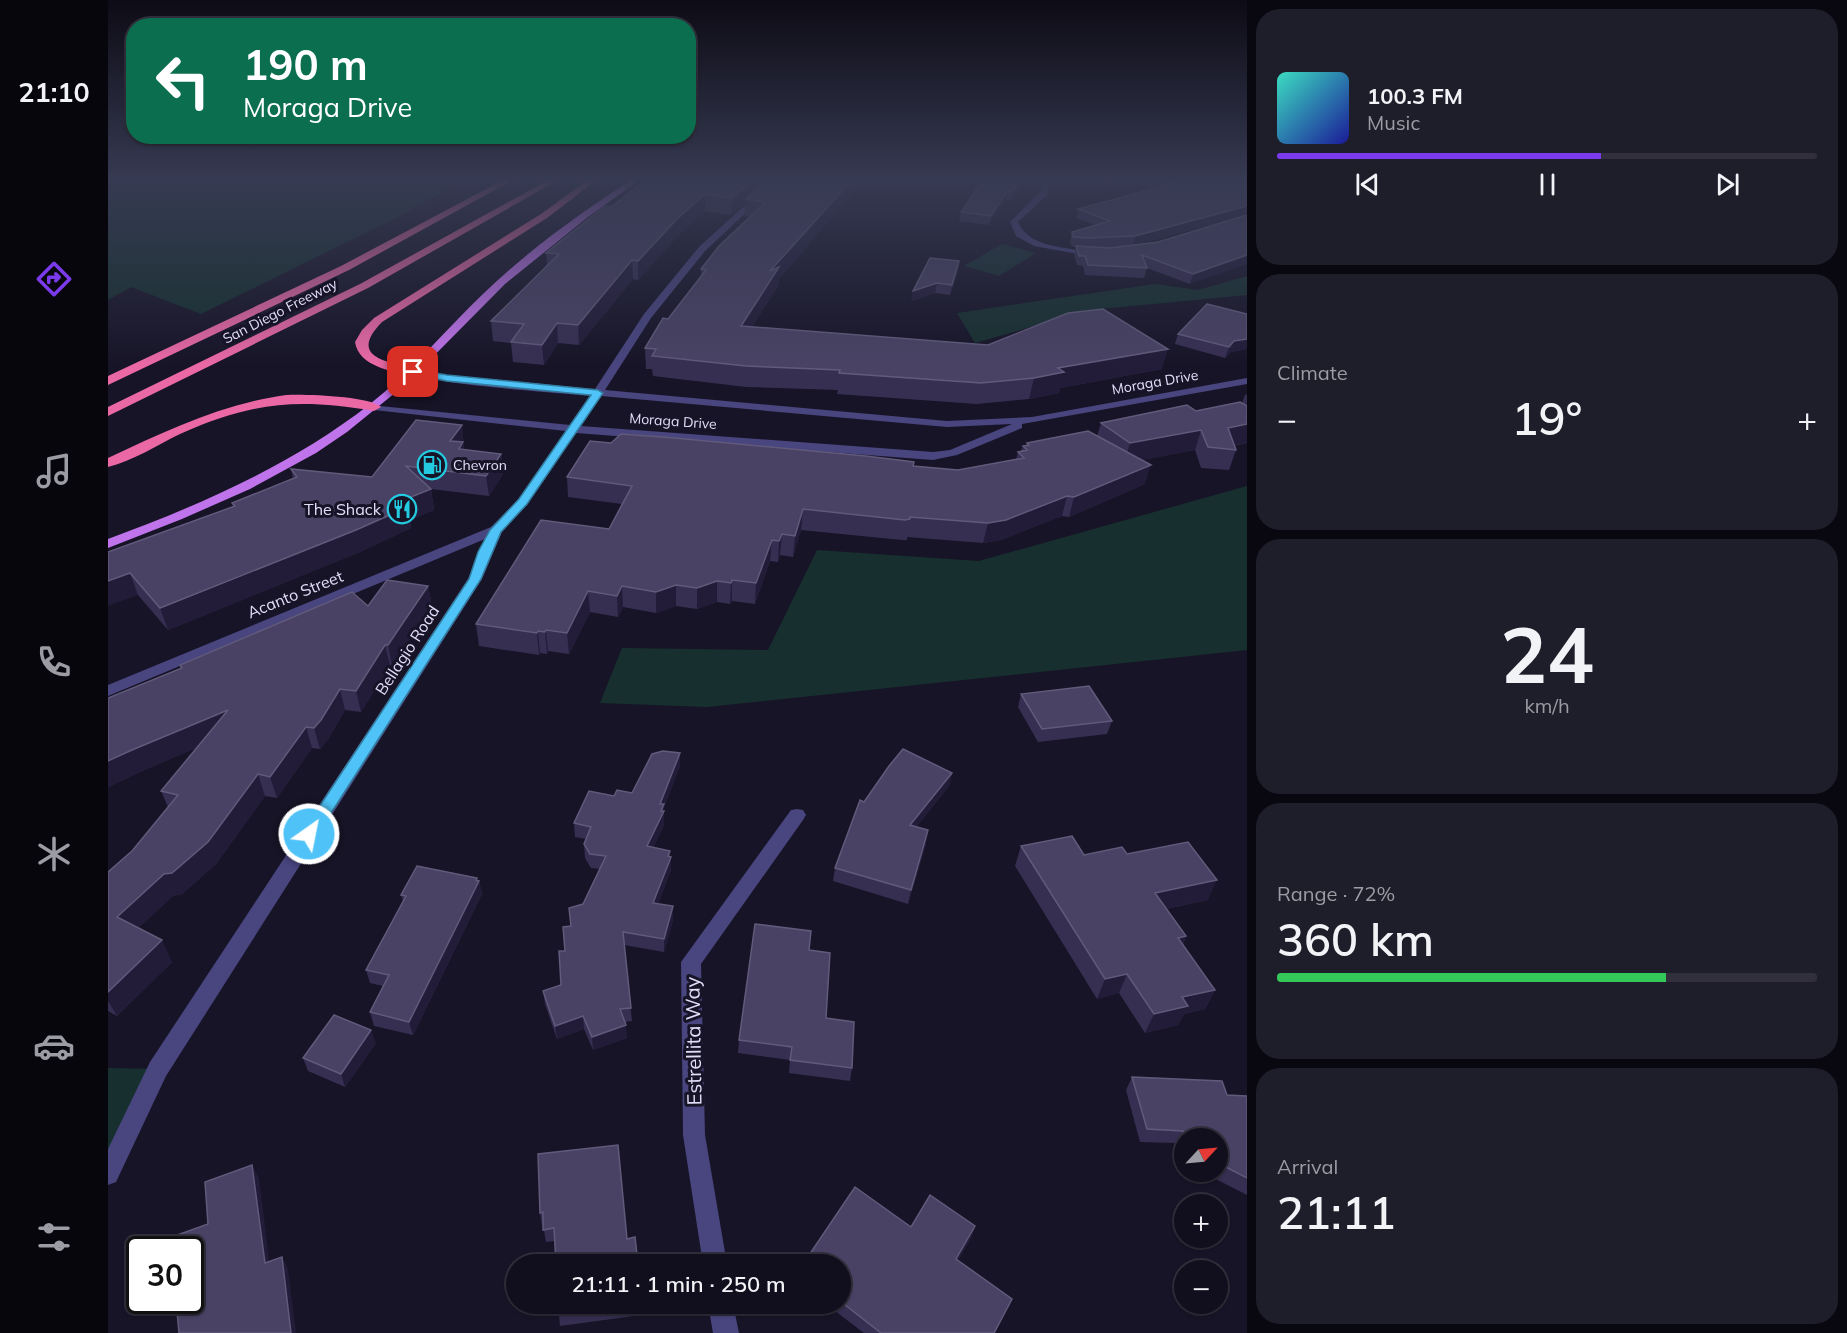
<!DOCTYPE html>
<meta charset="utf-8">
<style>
:root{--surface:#110f1d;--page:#1e1d2a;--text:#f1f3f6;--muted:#9c9ca4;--line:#302f3b;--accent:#7c3aed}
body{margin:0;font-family:Mulish,sans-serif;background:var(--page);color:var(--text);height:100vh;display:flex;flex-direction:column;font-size:22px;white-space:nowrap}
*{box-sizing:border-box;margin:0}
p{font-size:20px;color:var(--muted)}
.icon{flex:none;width:33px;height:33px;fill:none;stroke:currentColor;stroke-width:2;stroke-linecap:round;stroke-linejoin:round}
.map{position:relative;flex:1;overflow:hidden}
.details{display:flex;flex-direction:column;gap:9px;padding:9px;background:#090810;width:600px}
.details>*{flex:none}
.hud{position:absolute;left:18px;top:18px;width:570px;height:126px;border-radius:24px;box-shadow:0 2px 4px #0004,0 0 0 2px var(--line);background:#0b6e4f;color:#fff;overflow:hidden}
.needle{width:39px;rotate:64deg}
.buttons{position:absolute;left:1066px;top:1128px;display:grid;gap:12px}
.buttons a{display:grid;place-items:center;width:54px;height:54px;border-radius:50%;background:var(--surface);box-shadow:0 2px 4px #0004,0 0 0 2px var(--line);font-size:30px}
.speed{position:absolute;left:18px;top:1236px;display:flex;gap:12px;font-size:30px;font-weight:700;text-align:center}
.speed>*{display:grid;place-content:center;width:78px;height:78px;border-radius:50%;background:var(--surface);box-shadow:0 2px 4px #0004,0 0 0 2px var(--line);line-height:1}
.speed .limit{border:3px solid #111;border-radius:9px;background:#fff;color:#111}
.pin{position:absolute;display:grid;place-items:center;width:51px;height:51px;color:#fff;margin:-26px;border-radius:12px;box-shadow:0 3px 9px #0006}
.me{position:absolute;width:66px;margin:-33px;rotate:33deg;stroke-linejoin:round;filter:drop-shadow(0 0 4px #0008)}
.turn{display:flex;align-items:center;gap:21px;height:126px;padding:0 18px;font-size:27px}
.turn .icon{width:78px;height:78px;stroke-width:2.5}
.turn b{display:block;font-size:42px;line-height:51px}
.big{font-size:45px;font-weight:600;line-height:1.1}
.details .card{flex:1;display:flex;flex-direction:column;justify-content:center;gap:9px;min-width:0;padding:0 21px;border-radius:24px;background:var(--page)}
.details .dial{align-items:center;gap:0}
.dial b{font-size:78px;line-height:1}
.song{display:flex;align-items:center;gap:18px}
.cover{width:72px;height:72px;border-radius:9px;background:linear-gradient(135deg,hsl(170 70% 55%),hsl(240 70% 35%))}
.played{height:6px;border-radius:3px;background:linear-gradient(90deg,var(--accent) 60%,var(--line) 60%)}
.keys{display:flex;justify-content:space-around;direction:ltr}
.heat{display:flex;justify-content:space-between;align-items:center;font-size:33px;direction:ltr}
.charge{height:9px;border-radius:4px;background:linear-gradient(90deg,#34c759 72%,var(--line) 0)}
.trip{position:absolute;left:398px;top:1254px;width:345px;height:60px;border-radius:30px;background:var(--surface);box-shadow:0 2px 4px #0004,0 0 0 2px var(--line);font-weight:600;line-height:60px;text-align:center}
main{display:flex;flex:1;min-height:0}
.menu{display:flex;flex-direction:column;width:108px;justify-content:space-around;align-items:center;background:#07060c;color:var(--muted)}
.menu .icon{width:42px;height:42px}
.menu .current{color:var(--accent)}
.menu b{font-size:27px;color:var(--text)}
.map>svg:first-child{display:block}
.green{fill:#17302f}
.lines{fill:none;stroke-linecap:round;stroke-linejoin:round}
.minor{fill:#48457f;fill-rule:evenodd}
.major{fill:#c074eb;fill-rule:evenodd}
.highway{fill:#ea69a5;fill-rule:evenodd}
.wall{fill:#372f52}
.shaded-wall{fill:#221c39}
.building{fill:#494264;stroke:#615a7b;stroke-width:1.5}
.route{fill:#4fc3f7;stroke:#337fa1;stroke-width:1.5}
.labels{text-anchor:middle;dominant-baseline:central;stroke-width:6;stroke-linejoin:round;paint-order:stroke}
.far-street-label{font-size:14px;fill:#e2defa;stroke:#171427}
.far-poi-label{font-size:14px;fill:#e2defa;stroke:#171427;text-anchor:start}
.poi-label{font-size:16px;fill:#e2defa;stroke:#171427;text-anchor:end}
.street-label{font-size:16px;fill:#e2defa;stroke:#171427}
.near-street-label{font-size:20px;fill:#e2defa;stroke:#171427}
</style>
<main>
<nav class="menu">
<b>21:10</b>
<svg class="icon current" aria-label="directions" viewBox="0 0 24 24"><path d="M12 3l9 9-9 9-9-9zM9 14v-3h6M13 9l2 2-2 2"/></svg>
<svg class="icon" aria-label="music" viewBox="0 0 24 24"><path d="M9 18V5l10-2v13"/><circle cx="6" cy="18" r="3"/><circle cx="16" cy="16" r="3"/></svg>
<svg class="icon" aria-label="phone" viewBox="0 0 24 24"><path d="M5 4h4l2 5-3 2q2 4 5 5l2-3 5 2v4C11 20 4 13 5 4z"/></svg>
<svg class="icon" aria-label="climate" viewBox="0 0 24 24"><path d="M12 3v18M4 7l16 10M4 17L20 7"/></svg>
<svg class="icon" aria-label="car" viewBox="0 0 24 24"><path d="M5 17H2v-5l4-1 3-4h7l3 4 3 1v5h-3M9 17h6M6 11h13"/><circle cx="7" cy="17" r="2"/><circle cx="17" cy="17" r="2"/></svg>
<svg class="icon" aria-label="filters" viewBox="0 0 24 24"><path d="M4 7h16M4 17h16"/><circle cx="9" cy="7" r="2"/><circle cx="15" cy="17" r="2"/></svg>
</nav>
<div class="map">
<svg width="1139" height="1333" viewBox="0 0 1139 1333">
<rect width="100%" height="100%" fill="#171427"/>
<g class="green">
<polygon points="0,179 360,179 284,220 93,314 23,287 0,300"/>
<polygon points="894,244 928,253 891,276 856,266"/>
<polygon points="1139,276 1139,295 982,310 867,343 849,313 1047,284 1090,290"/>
<polygon points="1139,486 1139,650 599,707 492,703 514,648 660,650 709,550 871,561"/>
<polygon points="0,1068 50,1069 0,1174"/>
</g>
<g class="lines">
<g class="minor">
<path d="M666,179h8l-77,72 -54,67 -46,72 342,31 85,-4 215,-39v6l-225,40v4l-65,27 -24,5 -357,-27 -49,72 -25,27 -20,47 -316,497 -50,106 -8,3v-36l42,-87 318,-483 17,-40 -377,157v-11l383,-158 28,-28 47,-68 -192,-21 -4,-1v-4l200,20 21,-29c-29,-3 -168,-12 -183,-24l5,-3 34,6 148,14 49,-75 55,-67zM493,396l346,31 65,-3 -62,26 -17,2 -352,-26z"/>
<path d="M935,179h7l-3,16 -29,27c11,27 52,25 77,31v4l-61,-11 -18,-10 -6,-14 30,-30z"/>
<polygon points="689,809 695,810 698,815 695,820 593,964 597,1135 619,1264 595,1264 575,1135 573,962 683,810"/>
<polygon points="600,1304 625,1304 631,1333 605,1333"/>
</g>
<path class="major" d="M525,179h8l-53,38 -83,67 -99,100 -59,48 -31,21 -66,36 -68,30 -74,29v-9c92,-34 184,-74 262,-135 42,-33 76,-75 114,-111 45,-43 97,-81 149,-114z"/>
<g class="highway">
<polygon points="397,179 407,179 241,270 0,385 0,376 233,266"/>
<polygon points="442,179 452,179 260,288 0,416 0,407 252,284"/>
<path d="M481,179h9l-51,39 -165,104c-35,36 6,40 35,47l2,3 -2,3 -4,1c-21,-5 -54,-9 -58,-34l7,-12 12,-12 167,-104z"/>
<path d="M178,395c18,-1 83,1 95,12l-7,4c-77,-13 -122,-9 -194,23 -23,11 -47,27 -72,33v-9c58,-27 114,-54 178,-63z"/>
</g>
</g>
<g class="wall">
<polygon points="539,179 757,179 671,279 670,286 644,327 1054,369 952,388 951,393 921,399 869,404 729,394 730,390 638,387 545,376 544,369 538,369 537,348 593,276 593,269 642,217 637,216 638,202 623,215 597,211 569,237 530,280 525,279 471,345 450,343 436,365 405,362 403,343 385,341 383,321 439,266 438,253 503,207"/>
<polygon points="918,179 902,201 898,200 881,225 851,221 853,212"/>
<polygon points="993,179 1139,179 1139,215 1029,244 1050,242 1139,215 1082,284 1039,268 1036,278 977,275 975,266 969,265 966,255 968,247 963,246 962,241 964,232 987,225 968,218 970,209 1052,187"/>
<polygon points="851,261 850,271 842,295 827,293 803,301"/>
<polygon points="1139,314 1139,349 1123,352 1117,358 1067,344 1070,334"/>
<polygon points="1139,394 1139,443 1126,446 1128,450 1121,470 1093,468 1087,450 1034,460 1037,484 961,517 954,516 893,540 875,543 799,537 799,540 794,540 693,530 685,557 672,555 670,562 662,561 647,604 624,601 622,604 609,602 589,609 568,606 548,613 515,607 510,617 482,612 461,654 440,651 439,654 432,653 431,655 371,646 368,624 501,529 514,504 460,497 459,477 805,466 850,470 908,459 910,452 913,451 915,446 918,446 919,443 989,436 993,423 1088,411 1134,403 1137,395"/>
<polygon points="356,445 356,449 393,454 395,474 381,496 323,489 326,510 302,520 303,528 252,552 60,630 30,595 0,552 125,507 124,503 185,479 183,469 264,477"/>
<polygon points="320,586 324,606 284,666 282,665 253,712 237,710 219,741 212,749 204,748 169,798 157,796 108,864 74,894 65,896 30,928 64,962 9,1016 0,1011 0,872 24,851 60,807 53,791 90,747 34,771 0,787 0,698 73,668 72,665"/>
<polygon points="913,694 1004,721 999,734 930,742 910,707"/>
<polygon points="572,766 556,807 556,825 545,848 562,856 563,870 550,904 565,920 556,952 516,945 524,1021 517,1022 519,1038 485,1050 476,1029 449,1039 437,1004 435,991 453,985 457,951 463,926 475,904 492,869 483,868 477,858 476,844 478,839 467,837 466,823 506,796 524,793"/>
<polygon points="844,773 841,786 808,827 818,844 800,904 725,881 727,868 756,802"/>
<polygon points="913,846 976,855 1019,854 1100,900 1058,909 1078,936 1075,944 1107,990 1097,1009 1076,1014 1070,1025 1037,1033 1011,993 989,999 907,866"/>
<polygon points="369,878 370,881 371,881 374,894 305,1035 266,1026 262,1012 275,986 262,983 258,970 295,901 293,895"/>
<polygon points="701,950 718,1018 744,1068 742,1081 681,1073 682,1060 630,1053 631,1040"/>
<polygon points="268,1043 237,1087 200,1071 195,1058"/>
<polygon points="1024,1077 1119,1095 1139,1096 1139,1195 1094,1172 1110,1172 1110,1138 1077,1138 1077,1162 1073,1160 1068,1143 1032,1142 1018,1090"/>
<polygon points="430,1154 519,1239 447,1241 438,1242 435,1225 434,1225 432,1213"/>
<polygon points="867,1226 863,1238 850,1260 904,1299 887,1333 756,1333 718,1304 732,1304 732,1264 803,1227"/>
<polygon points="450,1304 534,1304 534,1313 526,1314 526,1316 452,1326"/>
</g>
<g class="shaded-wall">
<polygon points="646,179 663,179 638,199 638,202 623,215 624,198"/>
<polygon points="745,179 757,179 671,279 670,286 632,346 633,326 662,271"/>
<polygon points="913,179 918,179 902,201 904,192"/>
<polygon points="899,191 898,200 881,225 883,216"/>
<polygon points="597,194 597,211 569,237 530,280 530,261 569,219"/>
<polygon points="1139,206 1139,215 1025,245 1027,236"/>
<polygon points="1139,255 1139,264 1082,284 1085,274"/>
<polygon points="524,260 525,279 471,345 470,325"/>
<polygon points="851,261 850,271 842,295 844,285"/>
<polygon points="829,283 827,293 803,301 805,291"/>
<polygon points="449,323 450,343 436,365 434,345"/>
<polygon points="1139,339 1139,349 1123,352 1117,358 1121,347 1126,341"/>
<polygon points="1060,349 1054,369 952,388 951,393 921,399 926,378 950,368"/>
<polygon points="1139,424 1139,443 1113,448 1120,428"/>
<polygon points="354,425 356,445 358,463 342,441"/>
<polygon points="1093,430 1087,450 1016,464 1022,443"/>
<polygon points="393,454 395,474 381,496 378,476"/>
<polygon points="1043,465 1037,484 961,517 966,497"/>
<polygon points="323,489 326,510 302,520 303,528 252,552 60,630 52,608 293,501"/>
<polygon points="959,496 954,516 893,540 875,543 880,523"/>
<polygon points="695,509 693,530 685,557 687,536"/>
<polygon points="674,534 672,555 670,562 671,541"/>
<polygon points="664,540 662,561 647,604 648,583"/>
<polygon points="22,573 30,595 0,606 0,581"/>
<polygon points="624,580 624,601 622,604 623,583"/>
<polygon points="609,581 609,602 589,609 589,588"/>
<polygon points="568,585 568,606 548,613 548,592"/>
<polygon points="320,586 324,606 284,666 280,645"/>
<polygon points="514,586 515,607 510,617 509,596"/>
<polygon points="480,591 482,612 461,654 459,633"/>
<polygon points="438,630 440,651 439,654 437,632"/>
<polygon points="430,631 432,653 431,655 429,633"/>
<polygon points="277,645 282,665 253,712 248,691"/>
<polygon points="232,689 237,710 219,741 212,749 206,728"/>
<polygon points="120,710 127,731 34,771 0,787 0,761 24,750"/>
<polygon points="198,727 204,748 169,798 162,777"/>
<polygon points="572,753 572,766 556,807 556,825 540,860 539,846 552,804"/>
<polygon points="844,773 841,786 799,838 802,825"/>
<polygon points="150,774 157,796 108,864 74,894 65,896 19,938 9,917"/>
<polygon points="820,830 818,844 800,904 803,890"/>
<polygon points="562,851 562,860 563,857 563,870 546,916 545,903"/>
<polygon points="369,878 370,883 371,881 374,894 305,1035 301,1022"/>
<polygon points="1109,880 1100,900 1039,913 1047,893"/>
<polygon points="565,906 565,920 556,952 556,939"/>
<polygon points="1078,936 1069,956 1070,938"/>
<polygon points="54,940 64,962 9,1016 0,1001 0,992"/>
<polygon points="1019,974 1011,993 989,999 997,979"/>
<polygon points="1107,990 1097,1009 1076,1014 1070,1025 1037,1033 1046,1014 1074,997"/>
<polygon points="475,1016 476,1029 449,1039 447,1026"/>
<polygon points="518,1025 519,1038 485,1050 484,1037"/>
<polygon points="263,1030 268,1043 237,1087 233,1074"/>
<polygon points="144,1165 151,1178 163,1275 157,1263"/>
<polygon points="867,1226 863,1238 844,1271 848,1259"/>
<polygon points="174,1257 180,1269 188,1333 183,1333"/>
</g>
<g class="building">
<polygon points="539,179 646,179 624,198 597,194 569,219 530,261 524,260 470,325 449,323 434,345 403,342 416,324 383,321 451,254 438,253 497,206 503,207"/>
<polygon points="661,179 745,179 662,271 671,267 633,326 880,345 960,313 995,309 1060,349 950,368 956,372 926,378 873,383 731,373 732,370 638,366 544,356 548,349 537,348 555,318 560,319 598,270 593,269 611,246 658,202 638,199"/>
<polygon points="876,179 913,179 904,192 899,191 883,216 853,212"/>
<polygon points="1056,179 1139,179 1139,206 1027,236 980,238 965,237 964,232 1002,221 970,209 1074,181"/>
<polygon points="1139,215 1139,255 1085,274 1034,255 1039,268 980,265 977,256 971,256 968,246 1002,248 1050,242"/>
<polygon points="822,258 851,261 844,285 829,283 805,291"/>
<polygon points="1099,304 1139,314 1139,339 1126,341 1121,347 1070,334"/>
<polygon points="1132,402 1139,406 1139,424 1120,428 1128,450 1100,447 1093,430 1022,443 993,423 1079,405 1088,411"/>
<polygon points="308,420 354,425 342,441 355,442 351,449 393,454 378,476 298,466 323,489 293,501 300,507 248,530 52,608 22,573 0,581 0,552 127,506 124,503 189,477 183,469 264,477"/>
<polygon points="980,431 1043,465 966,497 959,496 898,520 880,523 802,517 802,519 797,520 695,509 687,536 674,534 671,541 664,540 648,583 624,580 623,583 609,581 589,588 568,585 548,592 514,586 509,596 480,591 459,633 438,630 437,632 430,631 429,633 368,624 433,520 501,529 524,486 459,477 482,441 503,443 513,434 567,438 758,456 806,462 805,466 850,470 916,458 910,452 919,450 915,446 921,445 919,443"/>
<polygon points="279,580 320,586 280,645 277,645 248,691 232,689 213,720 206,728 198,727 162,777 150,774 100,842 64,873 56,874 9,917 54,940 0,992 0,872 24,851 70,795 53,791 120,710 24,750 0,761 0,698 74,668 72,665 244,592 260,606"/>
<polygon points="981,686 1004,721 934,729 913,694"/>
<polygon points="795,749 844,773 802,825 820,830 803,890 727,868 752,800 756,802 781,766"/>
<polygon points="555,751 572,753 552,804 556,804 553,811 556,811 539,846 562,851 560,856 563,857 545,903 565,906 556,939 515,932 523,1008 512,1009 518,1025 484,1037 475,1016 447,1026 435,991 453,985 451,951 457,951 455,927 463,926 461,908 475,904 498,856 482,854 476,844 483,827 466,823 481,791 506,796 509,790 524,793 544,754"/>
<polygon points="964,836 976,855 1014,847 1019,854 1080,842 1109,880 1047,893 1078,936 1070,938 1107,990 1074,997 1080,1006 1046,1014 1019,974 997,979 913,846"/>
<polygon points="309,866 369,878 368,880 371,881 301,1022 262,1012 281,975 258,970 298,896 293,895"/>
<polygon points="647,924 703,931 701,950 722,953 718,1018 746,1022 744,1068 682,1060 684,1047 631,1040"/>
<polygon points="226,1015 263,1030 233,1074 195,1058"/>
<polygon points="1024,1077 1114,1081 1119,1095 1139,1096 1139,1178 1110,1163 1110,1138 1077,1138 1075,1131 1039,1129"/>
<polygon points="510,1145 519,1239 527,1237 530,1264 448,1264 446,1228 435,1230 435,1212 432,1213 430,1154"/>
<polygon points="144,1165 157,1263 174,1257 183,1333 71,1333 69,1311 66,1312 66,1300 82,1300 82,1250 62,1250 61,1238 100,1224 97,1182"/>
<polygon points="747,1187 803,1227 822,1195 867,1226 848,1259 904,1299 886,1333 773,1333 732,1301 732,1264 695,1264"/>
<polygon points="450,1304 526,1304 526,1305 450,1315"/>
</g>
<linearGradient id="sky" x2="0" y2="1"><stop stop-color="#0d0b15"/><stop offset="0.49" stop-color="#363a52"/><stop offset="1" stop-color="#363a52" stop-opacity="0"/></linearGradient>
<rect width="1139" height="365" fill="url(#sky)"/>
<polygon class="route" points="305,369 339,375 490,390 495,393 419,504 393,532 373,579 207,838 196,838 193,834 196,830 361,579 370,552 382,530 411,499 483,395 339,381 301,374 301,370"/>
<defs>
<g id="fuel-ring" transform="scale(1.5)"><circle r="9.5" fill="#171427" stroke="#24cbe0" stroke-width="1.5"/><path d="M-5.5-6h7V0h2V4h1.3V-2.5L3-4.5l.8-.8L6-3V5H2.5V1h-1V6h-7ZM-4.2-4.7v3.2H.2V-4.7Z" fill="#24cbe0"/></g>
<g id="restaurant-ring" transform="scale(1.5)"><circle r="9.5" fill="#171427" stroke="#24cbe0" stroke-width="1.5"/><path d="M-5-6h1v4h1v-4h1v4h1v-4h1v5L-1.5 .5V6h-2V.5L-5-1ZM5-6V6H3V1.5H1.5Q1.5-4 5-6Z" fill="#24cbe0"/></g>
</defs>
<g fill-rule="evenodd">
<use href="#fuel-ring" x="324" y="465"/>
<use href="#restaurant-ring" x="294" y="509"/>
</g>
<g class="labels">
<g class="far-street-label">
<text transform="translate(172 311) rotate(-27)">San Diego Freeway</text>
<text transform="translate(1047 382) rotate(-10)">Moraga Drive</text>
<text transform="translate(565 421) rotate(4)">Moraga Drive</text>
</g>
<g class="far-poi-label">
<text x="345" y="465">Chevron</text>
</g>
<g class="poi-label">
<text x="273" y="509">The Shack</text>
</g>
<g class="street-label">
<text transform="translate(187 594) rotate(-22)">Acanto Street</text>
<text transform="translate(299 650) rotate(-57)">Bellagio Road</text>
</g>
<g class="near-street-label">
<text transform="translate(585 1041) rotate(-91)">Estrellita Way</text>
</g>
</g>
</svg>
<div class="buttons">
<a><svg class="needle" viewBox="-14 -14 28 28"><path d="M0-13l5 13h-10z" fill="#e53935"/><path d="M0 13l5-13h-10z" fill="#9c9ca4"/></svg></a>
<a>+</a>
<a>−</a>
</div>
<div class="speed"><div class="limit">30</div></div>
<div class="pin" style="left:305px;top:372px;background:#d93025"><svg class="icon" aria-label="arrive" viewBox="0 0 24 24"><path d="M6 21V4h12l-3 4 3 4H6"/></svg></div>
<svg class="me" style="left:201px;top:834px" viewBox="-20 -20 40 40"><circle r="17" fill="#4fc3f7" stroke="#fff" stroke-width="3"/><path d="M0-11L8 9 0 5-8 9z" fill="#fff"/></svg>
<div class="trip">21:11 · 1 min · 250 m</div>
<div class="hud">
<div class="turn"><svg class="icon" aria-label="left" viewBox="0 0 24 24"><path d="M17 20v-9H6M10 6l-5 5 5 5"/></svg><div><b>190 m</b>Moraga Drive</div></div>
</div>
</div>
<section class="details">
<div class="card">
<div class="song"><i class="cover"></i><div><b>100.3 FM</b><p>Music</p></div></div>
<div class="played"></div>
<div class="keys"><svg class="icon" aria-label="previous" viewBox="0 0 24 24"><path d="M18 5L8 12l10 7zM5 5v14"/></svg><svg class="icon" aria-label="pause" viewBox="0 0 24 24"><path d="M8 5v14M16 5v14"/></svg><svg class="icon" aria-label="next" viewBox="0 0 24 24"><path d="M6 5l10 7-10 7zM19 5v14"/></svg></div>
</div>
<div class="card"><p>Climate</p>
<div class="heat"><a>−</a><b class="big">19°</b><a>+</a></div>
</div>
<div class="card dial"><b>24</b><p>km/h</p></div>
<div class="card"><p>Range · 72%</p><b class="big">360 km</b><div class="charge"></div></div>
<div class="card"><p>Arrival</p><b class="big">21:11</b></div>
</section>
</main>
